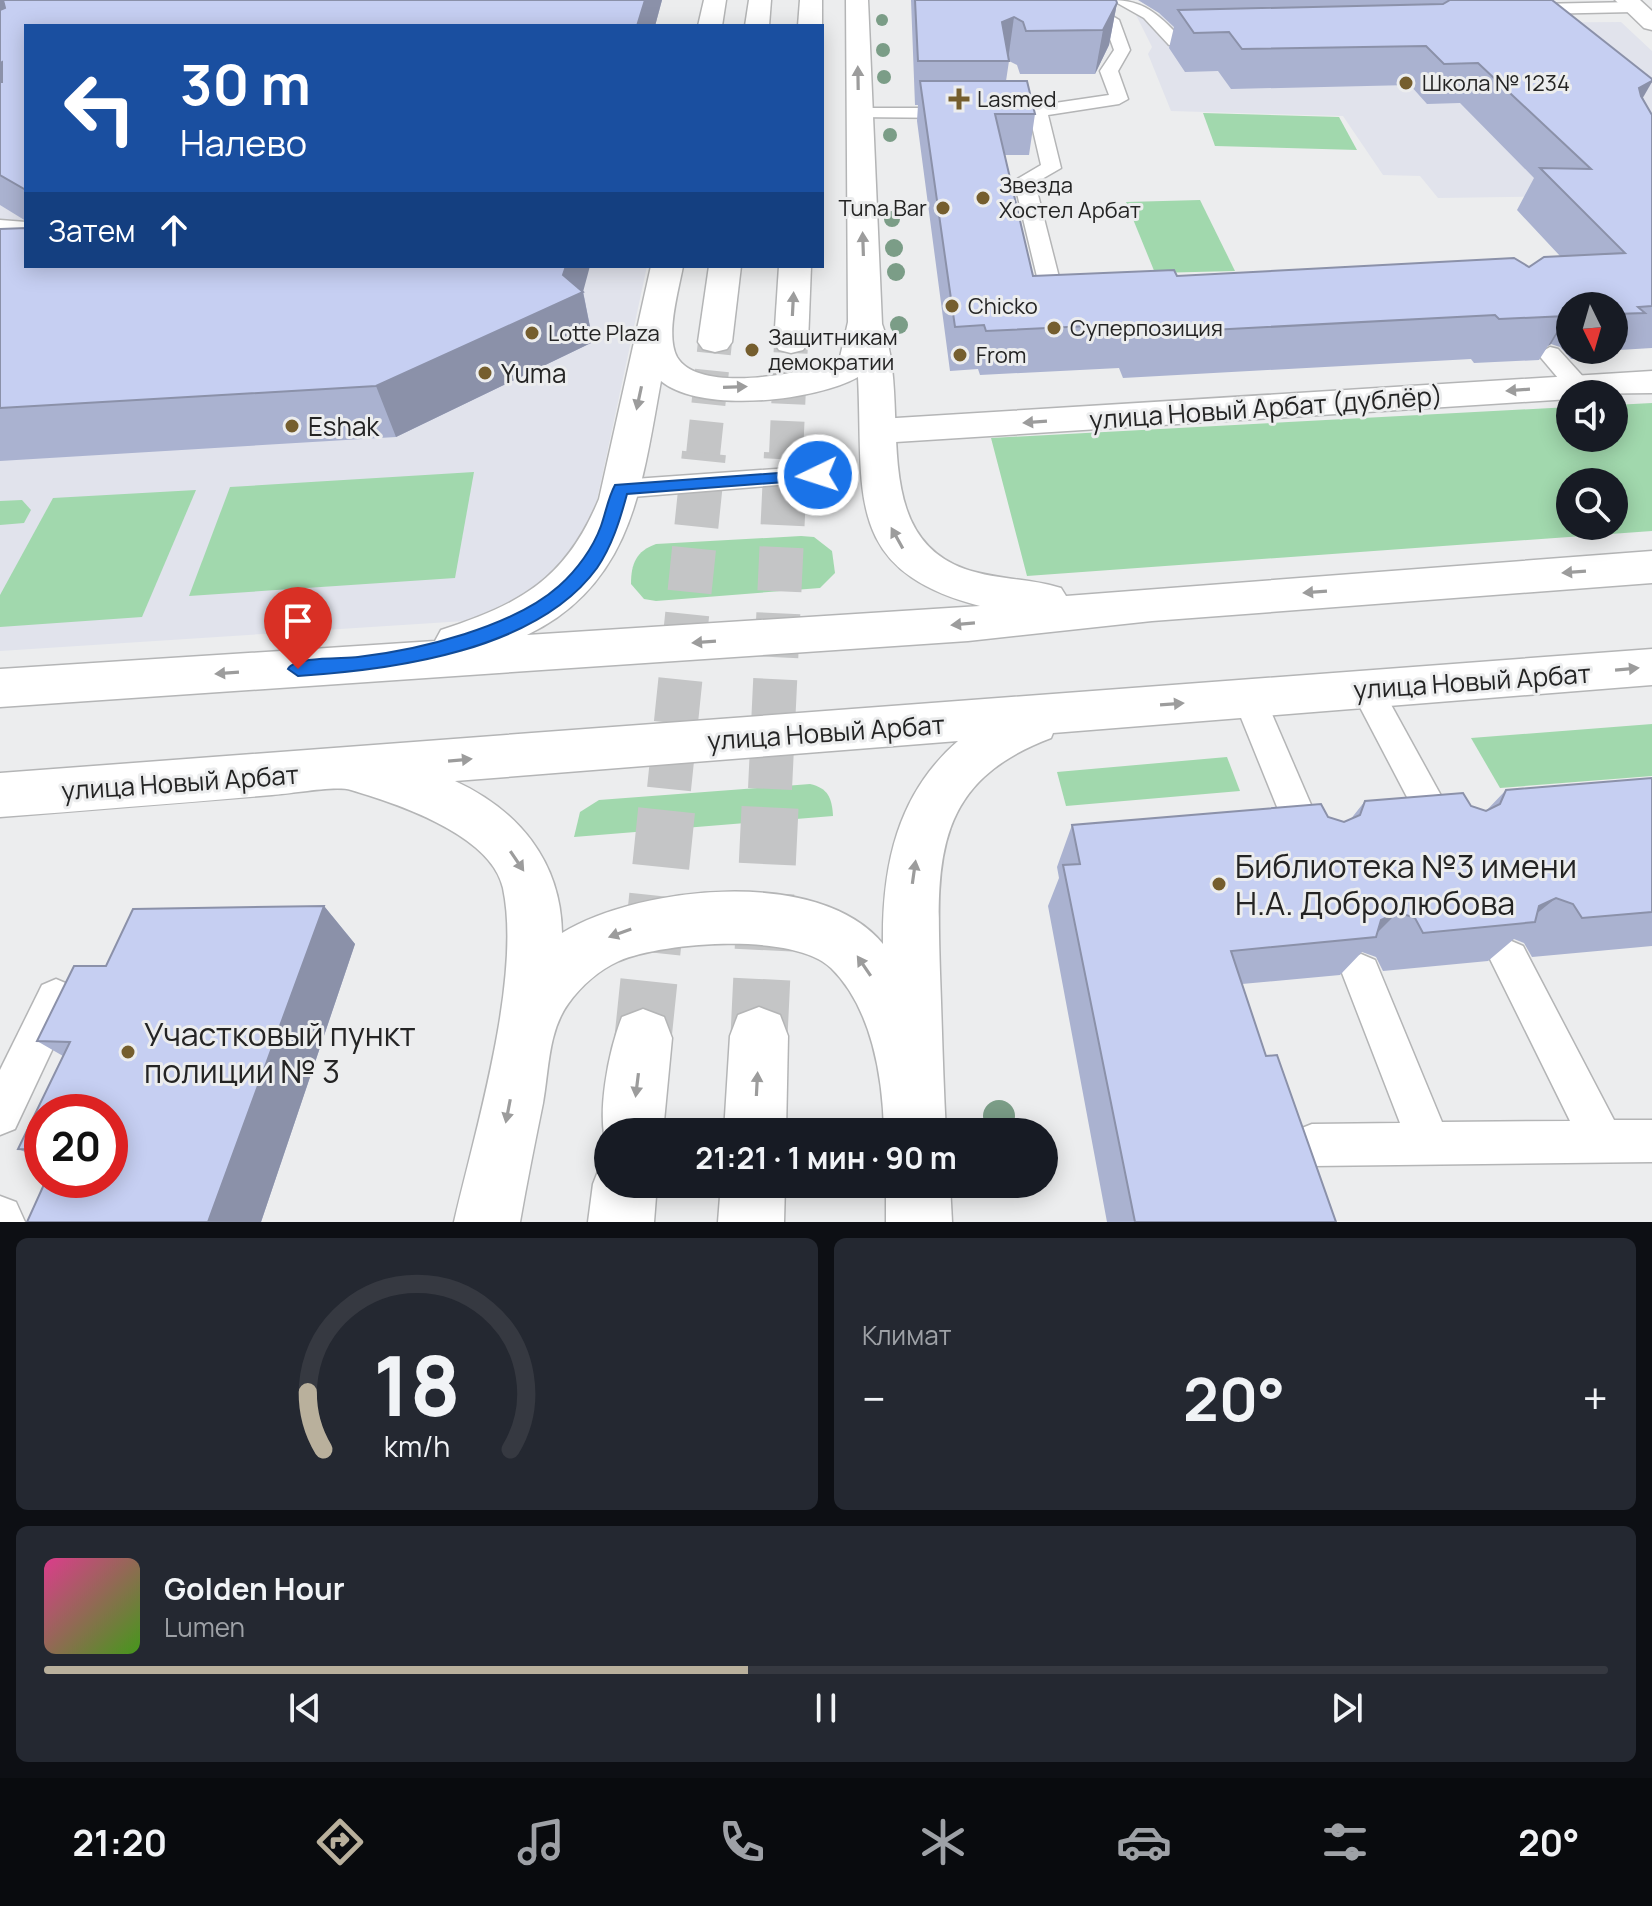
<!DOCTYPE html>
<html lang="ru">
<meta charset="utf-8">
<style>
:root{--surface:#171b24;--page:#242831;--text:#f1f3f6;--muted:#9ea1a6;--line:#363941;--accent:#b9b09c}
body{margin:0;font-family:Manrope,sans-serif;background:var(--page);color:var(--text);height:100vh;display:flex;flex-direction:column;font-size:30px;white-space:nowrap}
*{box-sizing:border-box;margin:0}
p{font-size:26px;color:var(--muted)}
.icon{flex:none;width:44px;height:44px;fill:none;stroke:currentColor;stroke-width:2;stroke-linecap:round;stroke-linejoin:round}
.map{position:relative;height:1222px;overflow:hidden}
.sheet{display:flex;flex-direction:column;gap:16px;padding:16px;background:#0d0f14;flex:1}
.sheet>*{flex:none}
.banner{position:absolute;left:24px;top:24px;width:800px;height:244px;border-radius:0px;box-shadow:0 4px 20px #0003;background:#1a4fa0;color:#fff;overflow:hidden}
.needle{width:52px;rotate:175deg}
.fabs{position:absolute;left:1556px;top:292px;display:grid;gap:16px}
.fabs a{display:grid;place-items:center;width:72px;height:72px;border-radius:50%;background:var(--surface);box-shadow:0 4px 20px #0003;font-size:40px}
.speed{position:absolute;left:24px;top:1094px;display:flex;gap:16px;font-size:40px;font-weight:700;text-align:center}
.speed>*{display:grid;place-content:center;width:104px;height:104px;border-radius:50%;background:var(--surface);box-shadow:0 4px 20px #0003;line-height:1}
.speed .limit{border:12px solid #d22;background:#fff;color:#111}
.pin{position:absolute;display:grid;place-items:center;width:68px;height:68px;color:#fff;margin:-82px -34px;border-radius:50% 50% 50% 0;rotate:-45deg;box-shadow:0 0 8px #0007}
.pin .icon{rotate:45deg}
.me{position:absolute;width:88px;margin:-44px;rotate:266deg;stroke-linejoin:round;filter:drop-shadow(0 0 6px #0008)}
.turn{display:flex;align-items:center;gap:28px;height:168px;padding:0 24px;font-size:36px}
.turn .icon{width:104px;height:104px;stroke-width:2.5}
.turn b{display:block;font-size:56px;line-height:68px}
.then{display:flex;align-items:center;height:76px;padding:0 24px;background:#0003;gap:16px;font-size:30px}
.big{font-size:60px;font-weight:700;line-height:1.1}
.sheet .widget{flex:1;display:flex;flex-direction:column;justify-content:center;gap:12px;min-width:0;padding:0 28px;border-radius:12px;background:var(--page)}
.sheet .dial{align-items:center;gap:0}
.dial svg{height:208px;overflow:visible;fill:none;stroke:var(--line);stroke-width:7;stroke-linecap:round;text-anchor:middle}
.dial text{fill:var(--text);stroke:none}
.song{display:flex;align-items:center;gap:24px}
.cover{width:96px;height:96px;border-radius:12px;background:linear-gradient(135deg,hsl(330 70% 55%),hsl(100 70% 35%))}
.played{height:8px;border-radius:4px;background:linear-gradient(90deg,var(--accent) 45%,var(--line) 45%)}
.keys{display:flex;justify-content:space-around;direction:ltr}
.heat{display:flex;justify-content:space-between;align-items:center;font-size:44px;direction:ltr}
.sheet .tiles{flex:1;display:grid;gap:16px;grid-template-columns:1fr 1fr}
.widget:last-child{grid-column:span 2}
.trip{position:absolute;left:594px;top:1118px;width:464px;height:80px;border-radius:40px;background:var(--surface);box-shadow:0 4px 20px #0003;font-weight:700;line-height:80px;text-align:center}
.dock{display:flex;height:128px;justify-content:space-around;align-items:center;background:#090b0e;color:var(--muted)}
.dock .icon{width:56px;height:56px}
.dock .selected{color:var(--accent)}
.dock b{font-size:36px;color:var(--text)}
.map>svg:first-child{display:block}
.built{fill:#e1e3ec}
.green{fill:#a1d8ad;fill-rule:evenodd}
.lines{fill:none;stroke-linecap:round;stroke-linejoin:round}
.primary-tunnel-far2{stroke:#c4c5c6;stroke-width:34;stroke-dasharray:34 17;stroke-linecap:butt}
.primary-tunnel-far1{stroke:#c4c5c6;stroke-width:44;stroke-dasharray:44 22;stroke-linecap:butt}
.primary-tunnel{stroke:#c4c5c6;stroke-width:57;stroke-dasharray:57 29;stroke-linecap:butt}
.service-casing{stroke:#b4b5b6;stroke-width:3}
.minor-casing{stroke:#b4b5b6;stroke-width:3}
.primary-casing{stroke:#b4b5b6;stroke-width:3}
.service{fill:#fff;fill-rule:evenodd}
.minor{fill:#fff;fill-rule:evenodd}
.primary{fill:#fff;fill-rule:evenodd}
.tree{fill:#7b9d87}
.wall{fill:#aab2d0;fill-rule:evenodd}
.shaded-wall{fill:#8b91a9}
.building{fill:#c6cff2;stroke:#8b91a9;stroke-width:2}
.oneway{fill:#9c9c9c}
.route{fill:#1a73e8;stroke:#114b97;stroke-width:2}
.poi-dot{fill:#755e2e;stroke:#ecedee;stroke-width:3}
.labels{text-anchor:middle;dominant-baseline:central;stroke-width:6;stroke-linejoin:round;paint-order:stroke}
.far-poi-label{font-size:22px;fill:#242424;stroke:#ecedee;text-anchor:start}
.poi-label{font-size:26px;fill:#242424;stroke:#ecedee;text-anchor:start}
.street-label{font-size:26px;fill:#242424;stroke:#ecedee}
.near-poi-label{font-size:32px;fill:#242424;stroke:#ecedee;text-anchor:start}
</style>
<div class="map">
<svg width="1652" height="1222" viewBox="0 0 1652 1222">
<rect width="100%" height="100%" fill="#ecedee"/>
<g class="built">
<polygon points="1235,12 1468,23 1621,22 1652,51 1652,195 1438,198 1420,176 1383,175 1343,116 1171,111 1148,54 1152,47 1136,15"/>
<polygon points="26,128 26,266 647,266 597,500 583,537 544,585 499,611 465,621 0,651 0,133"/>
</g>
<g class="green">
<polygon points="1203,113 1339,117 1357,150 1215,146"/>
<polygon points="1200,200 1235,271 1155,273 1126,202"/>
<path d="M1652,403v128l-625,45 -36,-138 579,-31v31h44v-33zM1614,482v44h-44v-44z"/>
<polygon points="474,472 455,578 189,596 230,487"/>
<polygon points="196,490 142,617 0,627 0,595 53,498"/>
<polygon points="22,500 31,510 24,523 0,525 0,501"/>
<path d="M801,536l13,1 18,14 3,22 -15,15 -164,13 -12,-2 -13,-15c0,-20 5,-33 25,-40z"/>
<polygon points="1652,724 1652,776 1500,788 1471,738"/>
<polygon points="1227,757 1240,791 1066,806 1057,772"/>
<path d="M810,784c18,4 22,14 23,32l-259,21 6,-25 19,-12z"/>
</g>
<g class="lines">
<g class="primary-tunnel-far2">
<polyline points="703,455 715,342"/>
<polyline points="786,455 791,343"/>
</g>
<g class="primary-tunnel-far1">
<polyline points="669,789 704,453"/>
<polyline points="770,789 786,453"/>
</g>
<g class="primary-tunnel">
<polyline points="759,1036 771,787"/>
<polyline points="643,1038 669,787"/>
</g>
<g class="service-casing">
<g id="service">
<path d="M1112,0c31,0 46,14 67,36l31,-1 8,5 -8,5h-41l-25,-27z"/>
<polygon points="1442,0 1467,0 1486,5 1634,2 1642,7 1634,12 1485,15"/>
<polygon points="1111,15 1119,20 1130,50 1118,71 1128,99 1119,104 1048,115 1061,168 1035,183 1061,285 1083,292 1086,297 1075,304 1043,294 1040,289 1014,181 1041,165 1030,117 1021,118 1012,113 1021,108 1109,95 1100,71 1114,50 1105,25 1077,25 1069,20 1077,15"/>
<polygon points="859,108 957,108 966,113 957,118 853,117 850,113"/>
<polygon points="0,220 26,222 26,234 0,232"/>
<polygon points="1550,347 1558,349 1587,381 1590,386 1587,391 1569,391 1542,359 1538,354"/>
<polygon points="818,466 827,469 831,475 827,481 620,498 610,496 606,489 610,482 620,480"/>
<polygon points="1367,677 1378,681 1455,821 1461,832 1455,843 1443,848 1431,843 1351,690 1356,681"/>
<polygon points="1249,685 1260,689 1265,698 1328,844 1323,855 1310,860 1297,855 1292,844 1233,698 1238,689"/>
<polygon points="1509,940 1523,946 1614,1120 1652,1120 1652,1162 1312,1166 1297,1160 1291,1145 1297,1130 1312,1124 1400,1123 1342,973 1347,960 1361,954 1375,960 1442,1122 1570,1121 1490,959 1495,946"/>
<polygon points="56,979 70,985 76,999 15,1129 0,1135 0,1070 42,985"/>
<polygon points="0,1196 16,1202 25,1222 0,1222"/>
</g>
</g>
<g class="minor-casing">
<g id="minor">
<polygon points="1615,0 1640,0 1652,11 1652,30 1644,28"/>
<polygon points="1652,371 1652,393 1570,394 1570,399 880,443 867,440 861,431 867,422 880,419"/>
</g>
</g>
<g class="primary-casing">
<g id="primary">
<polygon points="704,0 726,0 722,26 698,26"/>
<polygon points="749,0 771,0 769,26 745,26"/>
<polygon points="800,0 822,0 822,26 798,26"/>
<path d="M846,0h22l14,324c31,79 -17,209 83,245 31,11 65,9 96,19l5,8 586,-45v32l-500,38 -184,20 -968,66v-38l435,-28 6,-11c80,-26 125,-51 158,-131l52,-233h32c-4,23 -18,69 -6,91 22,38 133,17 163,0l8,-35zM858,377c6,116 -16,193 122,229l-453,29c106,-51 115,-151 134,-254 40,33 155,20 197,-4z"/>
<polygon points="709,266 741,266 732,342 727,349 715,352 703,349 698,342"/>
<polygon points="779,266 811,266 808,343 803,350 791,353 779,350 774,343"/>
<path d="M1652,649v36l-599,48 -2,5c-120,45 -114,126 -111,235 2,53 3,106 6,159h-62c-1,-54 -12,-124 -53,-164 -37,-36 -167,-26 -212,-7 -20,9 -38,25 -51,43 -20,28 -19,66 -25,99 -8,39 -16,79 -23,119h-66c21,-91 68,-244 49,-334 -12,-54 -108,-85 -152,-98 -16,-5 -60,4 -79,5 -90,8 -181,15 -272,22v-44zM958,741c-61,53 -76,125 -75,203 -63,-78 -244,-58 -321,-11 -1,-72 -44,-123 -107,-152z"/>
<polygon points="759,1007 780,1015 788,1036 786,1132 724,1132 730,1036 738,1015"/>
<path d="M643,1009l21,8 8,21 -9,94h-55v17c-13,-31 1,-100 14,-132z"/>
<polygon points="608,1159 608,1184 657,1184 654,1222 588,1222 593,1184 602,1161"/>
<polygon points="721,1184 785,1184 784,1222 718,1222"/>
<polygon points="886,1184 950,1184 952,1222 886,1222"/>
</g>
</g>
<use href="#service" class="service"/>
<use href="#minor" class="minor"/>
<use href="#primary" class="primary"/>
</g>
<g class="tree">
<circle cx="882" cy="20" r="6"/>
<circle cx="883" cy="50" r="7"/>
<circle cx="884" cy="77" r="7"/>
<circle cx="890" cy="135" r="7"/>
<circle cx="892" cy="219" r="8"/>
<circle cx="894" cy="248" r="9"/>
<circle cx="896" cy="272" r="9"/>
<circle cx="899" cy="325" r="9"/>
<circle cx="999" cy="1116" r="16"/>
</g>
<g class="wall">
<polygon points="0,0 662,0 655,26 26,26 26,221 0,205"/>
<path d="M911,0h205l1,3 -8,42 -14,29h-75l-3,-9 -8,-4 -3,20 29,33 -6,41h-24l28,121h144l352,-9 31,-11 -43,-46 17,-32 -74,-75 -33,1 -17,-19 -179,4 -13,-18 -33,1 -16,-24 5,-21 -15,-14 -21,-13h414l91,98 9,17v233l-33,2 -5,7 -43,2 -11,-12 -9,-3 -3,2 -9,14 -65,3 -3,-4 -348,19 -4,-10 -139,7 -2,-6 -28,2 -33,-250 1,-16h-3zM1570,306h44v44h-44z"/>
<polygon points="0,229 583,291 593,342 396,437 0,461"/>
<polygon points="1652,778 1652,946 1532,957 1524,943 1514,939 1488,961 1383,971 1376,957 1362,952 1340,975 1242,984 1266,1056 1336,1222 1107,1222 1048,906 1059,878 1057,867 1072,825 1328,817 1344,822 1350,820 1365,801 1471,806 1486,811 1506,790"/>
<polygon points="324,906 355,944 261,1222 27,1222 110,1180 42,1112 42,1159 18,1149 63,1056 37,1041 106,966"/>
</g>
<g class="shaded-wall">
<polygon points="0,0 96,0 0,45"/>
<polygon points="645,0 662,0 655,26 637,26"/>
<polygon points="1117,3 1109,45 1095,74 1103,30"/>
<polygon points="1014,17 1008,60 1002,22"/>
<polygon points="2,62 0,113 0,63"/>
<polygon points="1652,81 1652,82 1630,120 1639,88"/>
<polygon points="566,266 590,266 583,292 593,342 396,437 376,386"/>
<polygon points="1578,300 1574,306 1570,306 1570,313 1551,344 1548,346 1566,316 1563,308"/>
<polygon points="1556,898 1525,923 1539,906"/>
<polygon points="324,906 355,944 261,1222 208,1222"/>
<polygon points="1398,912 1373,937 1381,920"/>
</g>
<g class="building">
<polygon points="3,0 645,0 637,26 26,26 26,190 0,175 0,82 2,82 2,62 0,63 0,10 5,8"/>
<polygon points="915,0 1116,0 1117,3 1103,30 1026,31 1023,22 1014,17 1002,22 1009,61 918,61"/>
<polygon points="1450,0 1552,0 1652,79 1652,81 1639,88 1641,96 1652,115 1652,306 1638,307 1645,313 1614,314 1614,306 1591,306 1588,303 1578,300 1563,308 1566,316 1499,319 1495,315 1135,334 1130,324 986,331 984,325 955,327 920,81 1027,81 1035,114 995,114 1033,276 1174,270 1177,276 1514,258 1529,267 1544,257 1625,253 1540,168 1591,169 1478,63 1444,64 1426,46 1242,49 1229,32 1194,33 1178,10 1443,4"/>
<polygon points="26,228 26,266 566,266 563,275 583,292 376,386 0,408 0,229"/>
<polygon points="1652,778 1652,912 1582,918 1573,904 1556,898 1539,906 1535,922 1423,933 1415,918 1398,912 1381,920 1376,937 1231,951 1266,1056 1277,1055 1336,1222 1135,1222 1063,865 1080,864 1072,825 1321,804 1328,817 1344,822 1360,815 1365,801 1463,793 1471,806 1486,811 1500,804 1506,790"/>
<polygon points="324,906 208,1222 27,1222 46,1180 110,1180 110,1112 42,1112 42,1150 18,1149 70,1042 37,1041 74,966 106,966 133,909"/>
</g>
<defs><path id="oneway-solid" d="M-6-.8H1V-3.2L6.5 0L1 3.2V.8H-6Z" transform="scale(2)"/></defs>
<g class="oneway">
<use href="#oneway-solid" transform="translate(858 78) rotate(-91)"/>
<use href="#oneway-solid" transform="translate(863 244) rotate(-92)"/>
<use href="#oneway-solid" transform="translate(793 304) rotate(-87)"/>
<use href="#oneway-solid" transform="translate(735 387) rotate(-2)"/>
<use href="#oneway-solid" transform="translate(1518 390) rotate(176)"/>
<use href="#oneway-solid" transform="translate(639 398) rotate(102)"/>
<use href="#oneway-solid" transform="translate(1035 422) rotate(176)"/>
<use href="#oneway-solid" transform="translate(897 538) rotate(-119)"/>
<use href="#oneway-solid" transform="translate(1574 572) rotate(176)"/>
<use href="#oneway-solid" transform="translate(1315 592) rotate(176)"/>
<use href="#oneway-solid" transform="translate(963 624) rotate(175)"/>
<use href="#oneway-solid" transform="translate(704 642) rotate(176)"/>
<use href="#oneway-solid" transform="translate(1627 669) rotate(-5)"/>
<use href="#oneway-solid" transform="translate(227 673) rotate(176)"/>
<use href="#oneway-solid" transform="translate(1172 704) rotate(-4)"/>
<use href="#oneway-solid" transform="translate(460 760) rotate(-5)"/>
<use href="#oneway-solid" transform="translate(517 861) rotate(56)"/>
<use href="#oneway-solid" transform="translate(914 872) rotate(-82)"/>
<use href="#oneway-solid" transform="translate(620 933) rotate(160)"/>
<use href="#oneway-solid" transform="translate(864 966) rotate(-124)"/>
<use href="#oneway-solid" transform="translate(757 1084) rotate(-87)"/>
<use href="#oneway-solid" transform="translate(637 1085) rotate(97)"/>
<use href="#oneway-solid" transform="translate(508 1111) rotate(101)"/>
</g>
<path class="route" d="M818,470l6,1v8l-197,15c-7,26 -15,52 -30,74 -60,83 -204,102 -299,108l-10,-7c7,-13 55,-10 70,-12 61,-7 155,-30 201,-71 18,-16 34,-38 42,-60 5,-14 7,-28 14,-41z"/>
<g class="poi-dot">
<circle cx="1406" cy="83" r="8"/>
<path d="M955 87h8v8h8v8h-8v8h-8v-8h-8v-8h8z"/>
<circle cx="983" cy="198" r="8"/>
<circle cx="943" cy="208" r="8"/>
<circle cx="952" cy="306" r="8"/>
<circle cx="1054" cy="328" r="8"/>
<circle cx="532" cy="333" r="8"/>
<circle cx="752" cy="350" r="8"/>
<circle cx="960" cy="355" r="8"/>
<circle cx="485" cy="373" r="8"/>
<circle cx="292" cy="426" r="8"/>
<circle cx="1219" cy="884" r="8"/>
<circle cx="128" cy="1052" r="8"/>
</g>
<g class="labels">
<g class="far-poi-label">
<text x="1422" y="83">Школа № 1234</text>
<text x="977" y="99">Lasmed</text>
<text x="999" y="185">Звезда<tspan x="999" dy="25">Хостел Арбат</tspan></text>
<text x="927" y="208" text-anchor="end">Tuna Bar</text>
<text x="968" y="306">Chicko</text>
<text x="1070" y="328">Суперпозиция</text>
<text x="548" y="333">Lotte Plaza</text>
<text x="768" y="337">Защитникам<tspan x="768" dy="25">демократии</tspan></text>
<text x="976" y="355">From</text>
</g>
<g class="poi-label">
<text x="501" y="373">Yuma</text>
<text x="308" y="426">Eshak</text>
</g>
<g class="street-label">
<text transform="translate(1266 407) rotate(-4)">улица Новый Арбат (дублёр)</text>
<text transform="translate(1472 681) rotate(-4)">улица Новый Арбат</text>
<text transform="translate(826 732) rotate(-4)">улица Новый Арбат</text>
<text transform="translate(180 782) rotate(-4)">улица Новый Арбат</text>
</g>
<g class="near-poi-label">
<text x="1235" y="866">Библиотека №3 имени<tspan x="1235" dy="37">Н.А. Добролюбова</tspan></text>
<text x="144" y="1034">Участковый пункт<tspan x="144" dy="37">полиции № 3</tspan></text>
</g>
</g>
</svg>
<div class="fabs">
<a><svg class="needle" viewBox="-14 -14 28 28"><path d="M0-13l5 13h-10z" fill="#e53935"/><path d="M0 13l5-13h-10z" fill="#9ea1a6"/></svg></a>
<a><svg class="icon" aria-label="sound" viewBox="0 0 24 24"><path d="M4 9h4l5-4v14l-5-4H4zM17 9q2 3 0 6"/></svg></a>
<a><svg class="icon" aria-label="search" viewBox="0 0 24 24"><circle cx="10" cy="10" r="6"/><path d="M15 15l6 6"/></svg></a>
</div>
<div class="speed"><div class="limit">20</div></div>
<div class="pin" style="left:298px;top:669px;background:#d93025"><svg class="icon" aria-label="arrive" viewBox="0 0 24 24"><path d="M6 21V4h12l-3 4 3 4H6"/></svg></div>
<svg class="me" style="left:818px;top:475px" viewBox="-20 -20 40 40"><circle r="17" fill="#1a73e8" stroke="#fff" stroke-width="3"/><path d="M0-11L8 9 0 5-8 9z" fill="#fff"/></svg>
<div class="trip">21:21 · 1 мин · 90 m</div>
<div class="banner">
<div class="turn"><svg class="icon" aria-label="left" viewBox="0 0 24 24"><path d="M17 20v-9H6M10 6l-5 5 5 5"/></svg><div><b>30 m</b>Налево</div></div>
<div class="then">Затем<svg class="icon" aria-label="ahead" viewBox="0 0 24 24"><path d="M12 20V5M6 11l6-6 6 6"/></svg></div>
</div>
</div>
<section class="sheet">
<div class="tiles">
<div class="widget dial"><svg viewBox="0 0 100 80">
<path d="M14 69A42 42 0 1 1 86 69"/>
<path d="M14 69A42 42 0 0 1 8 47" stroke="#b9b09c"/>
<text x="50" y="56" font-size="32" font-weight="700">18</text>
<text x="50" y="72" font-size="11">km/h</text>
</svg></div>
<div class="widget"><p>Климат</p>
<div class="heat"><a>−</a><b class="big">20°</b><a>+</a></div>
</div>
<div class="widget">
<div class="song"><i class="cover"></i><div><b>Golden Hour</b><p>Lumen</p></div></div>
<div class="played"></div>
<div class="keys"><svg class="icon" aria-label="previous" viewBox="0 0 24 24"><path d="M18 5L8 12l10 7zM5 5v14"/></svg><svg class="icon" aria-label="pause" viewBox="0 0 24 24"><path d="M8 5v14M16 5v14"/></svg><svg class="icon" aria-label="next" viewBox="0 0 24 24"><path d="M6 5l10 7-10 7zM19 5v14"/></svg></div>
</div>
</div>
</section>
<nav class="dock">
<b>21:20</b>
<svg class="icon selected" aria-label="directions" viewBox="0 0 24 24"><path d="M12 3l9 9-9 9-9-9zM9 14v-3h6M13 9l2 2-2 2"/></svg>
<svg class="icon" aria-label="music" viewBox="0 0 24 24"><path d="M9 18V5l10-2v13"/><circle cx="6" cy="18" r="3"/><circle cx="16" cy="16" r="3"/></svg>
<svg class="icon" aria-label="phone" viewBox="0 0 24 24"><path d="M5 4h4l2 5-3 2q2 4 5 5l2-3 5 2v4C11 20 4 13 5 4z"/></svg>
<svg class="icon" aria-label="climate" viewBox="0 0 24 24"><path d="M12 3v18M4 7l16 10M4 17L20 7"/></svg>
<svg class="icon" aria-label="car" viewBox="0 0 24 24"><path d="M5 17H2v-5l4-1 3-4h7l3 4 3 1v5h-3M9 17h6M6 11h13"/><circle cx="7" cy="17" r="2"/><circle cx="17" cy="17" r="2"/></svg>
<svg class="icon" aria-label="filters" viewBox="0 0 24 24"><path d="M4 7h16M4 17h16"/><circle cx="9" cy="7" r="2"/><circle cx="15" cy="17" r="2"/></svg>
<b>20°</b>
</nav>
